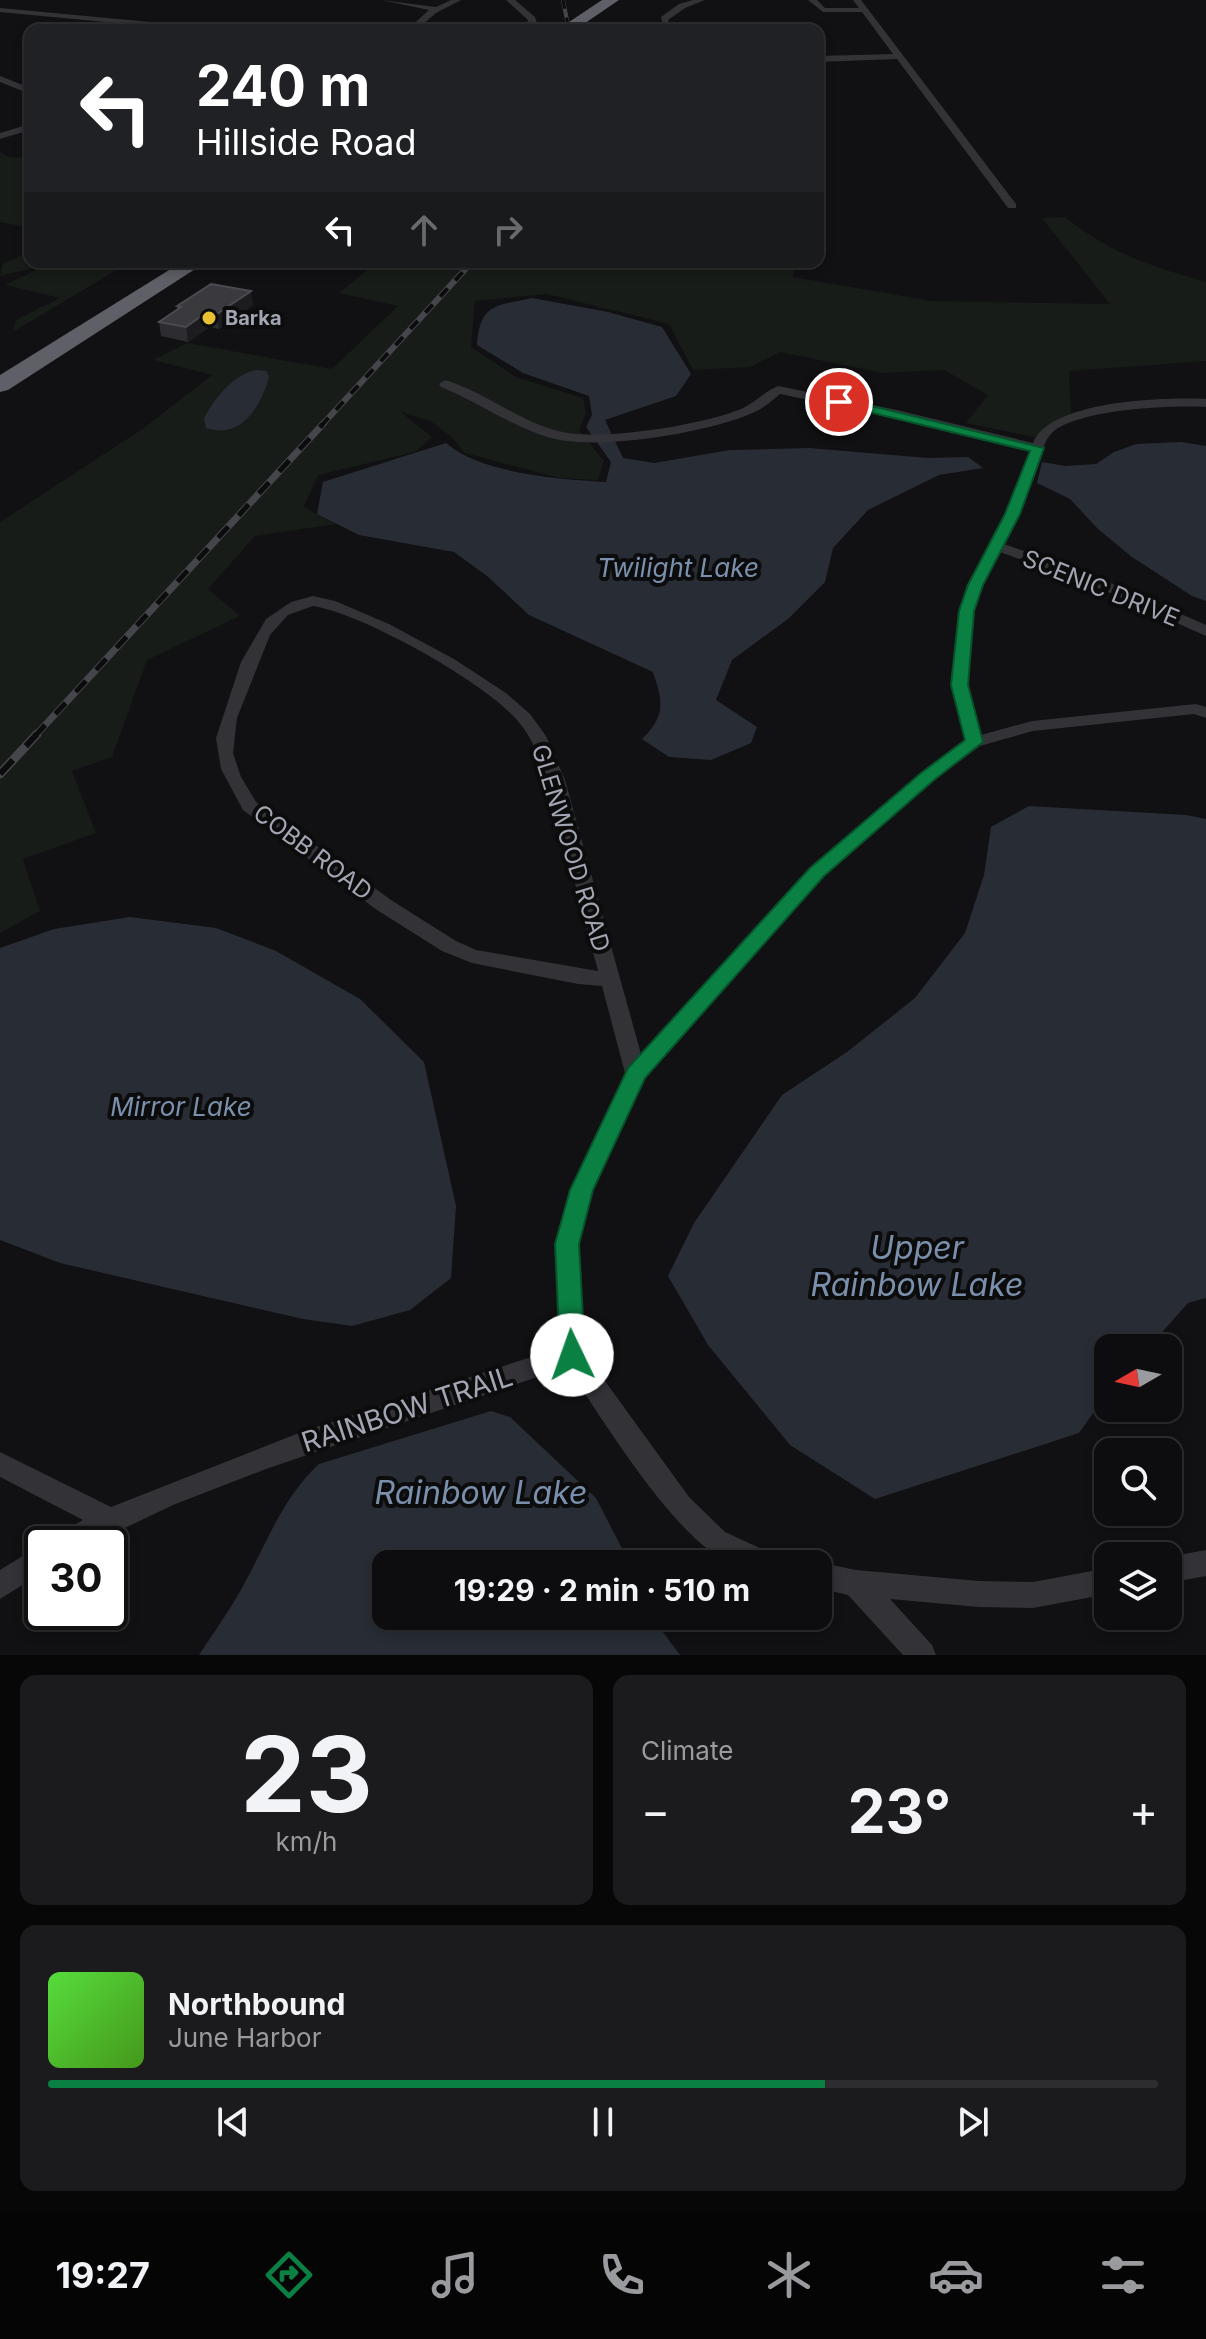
<!DOCTYPE html>
<meta charset="utf-8">
<style>
:root{--surface:#0d0c0e;--page:#1b1a1c;--text:#f1f3f6;--muted:#9a9b9e;--line:#2d2c2e;--accent:#0b8043}
body{margin:0;font-family:Inter,sans-serif;background:var(--page);color:var(--text);height:100vh;display:flex;flex-direction:column;font-size:30px;white-space:nowrap}
*{box-sizing:border-box;margin:0}
p{font-size:26px;color:var(--muted)}
.icon{flex:none;width:44px;height:44px;fill:none;stroke:currentColor;stroke-width:2;stroke-linecap:round;stroke-linejoin:round}
.map{position:relative;height:1655px;overflow:hidden}
.panel{display:flex;flex-direction:column;gap:20px;padding:20px;background:#070708;flex:1}
.panel>*{flex:none}
.top-card{position:absolute;left:24px;top:24px;width:800px;height:244px;border-radius:16px;box-shadow:0 4px 12px #0003,0 0 0 2px var(--line);background:#202124;color:#fff;overflow:hidden}
.needle{width:52px;rotate:261deg}
.controls{position:absolute;left:1094px;top:1334px;display:grid;gap:16px}
.controls a{display:grid;place-items:center;width:88px;height:88px;border-radius:16px;background:var(--surface);box-shadow:0 4px 12px #0003,0 0 0 2px var(--line);font-size:40px}
.speed{position:absolute;left:24px;top:1526px;display:flex;gap:16px;font-size:40px;font-weight:700;text-align:center}
.speed>*{display:grid;place-content:center;width:104px;height:104px;border-radius:50%;background:var(--surface);box-shadow:0 4px 12px #0003,0 0 0 2px var(--line);line-height:1}
.speed .limit{border:4px solid #111;border-radius:12px;background:#fff;color:#111}
.pin{position:absolute;display:grid;place-items:center;width:68px;height:68px;color:#fff;margin:-34px;border:4px solid #fff;border-radius:50%;box-shadow:0 2px 8px #0007}
.me{position:absolute;width:88px;margin:-44px;rotate:357deg;stroke-linejoin:round;filter:drop-shadow(0 0 6px #0008)}
.turn{display:flex;align-items:center;gap:28px;height:168px;padding:0 40px;font-size:36px}
.turn .icon{width:104px;height:104px;stroke-width:2.5}
.turn b{display:block;font-size:56px;line-height:68px}
.lanes{display:flex;align-items:center;height:76px;padding:0 40px;background:#0003;justify-content:center;gap:40px;direction:ltr}
.lanes .off{opacity:.35}
.big{font-size:60px;font-weight:700;line-height:1.1}
.panel .tile{flex:1;display:flex;flex-direction:column;justify-content:center;gap:12px;min-width:0;padding:0 28px;border-radius:16px;background:var(--page)}
.panel .dial{align-items:center;gap:0}
.dial b{font-size:104px;line-height:1}
.song{display:flex;align-items:center;gap:24px}
.cover{width:96px;height:96px;border-radius:12px;background:linear-gradient(135deg,hsl(110 70% 55%),hsl(100 70% 35%))}
.played{height:8px;border-radius:4px;background:linear-gradient(90deg,var(--accent) 70%,var(--line) 70%)}
.keys{display:flex;justify-content:space-around;direction:ltr}
.heat{display:flex;justify-content:space-between;align-items:center;font-size:44px;direction:ltr}
.panel .tiles{flex:1;display:grid;gap:20px;grid-template-columns:1fr 1fr}
.tile:last-child{grid-column:span 2}
.trip{position:absolute;left:372px;top:1550px;width:460px;height:80px;border-radius:16px;background:var(--surface);box-shadow:0 4px 12px #0003,0 0 0 2px var(--line);font-weight:700;line-height:80px;text-align:center}
.tab-bar{display:flex;height:128px;justify-content:space-around;align-items:center;background:#050506;color:var(--muted)}
.tab-bar .icon{width:56px;height:56px}
.tab-bar .selected{color:var(--accent)}
.tab-bar b{font-size:36px;color:var(--text)}
.map>svg:first-child{display:block}
.green{fill:#171c18}
.water{fill:#282d35}
.lines{fill:none;stroke-linecap:round;stroke-linejoin:round}
.street{fill:#323237;fill-rule:evenodd}
.highway{fill:#5e5f67;fill-rule:evenodd}
.rail-far3-casing{stroke:#45464c;stroke-width:4}
.rail-far2-casing{stroke:#45464c;stroke-width:6}
.rail-far1-casing{stroke:#45464c;stroke-width:7}
.rail-casing{stroke:#45464c;stroke-width:9}
.rail-far3{stroke:#0c0c0d;stroke-width:3;stroke-dasharray:9;stroke-linecap:butt}
.rail-far2{stroke:#0c0c0d;stroke-width:4;stroke-dasharray:11;stroke-linecap:butt}
.rail-far1{stroke:#0c0c0d;stroke-width:5;stroke-dasharray:15;stroke-linecap:butt}
.rail{stroke:#0c0c0d;stroke-width:6;stroke-dasharray:19;stroke-linecap:butt}
.wall{fill:#2d2c30}
.shaded-wall{fill:#1c1b1e}
.building{fill:#39393e;stroke:#4a4a50;stroke-width:2}
.route{fill:#0b8043;stroke:#07532c;stroke-width:2}
.poi-dot{fill:#e8c032;stroke:#0c0c0d;stroke-width:3}
.labels{text-anchor:middle;dominant-baseline:central;stroke-width:8;stroke-linejoin:round;paint-order:stroke}
.far-poi-label{font-size:20px;font-weight:bold;fill:#a2a5b2;stroke:#0c0c0d;text-anchor:start}
.street-label{font-size:24px;fill:#a2a5b2;stroke:#0c0c0d}
.water-label{font-size:26px;font-style:italic;fill:#7a8fac;stroke:#0c0c0d}
.near-street-label{font-size:28px;fill:#a2a5b2;stroke:#0c0c0d}
.near-water-label{font-size:32px;font-style:italic;fill:#7a8fac;stroke:#0c0c0d}
</style>
<div class="map">
<svg width="1206" height="1655" viewBox="0 0 1206 1655">
<rect width="100%" height="100%" fill="#111012"/>
<g class="green">
<polygon points="0,152 9,157 30,158 30,228 0,222"/>
<path d="M1065,217c48,38 84,48 141,65v79l-137,10 2,46 -37,20 -68,-14 22,-28 -44,-25 -61,3 -103,-21 -30,15 -57,3 -24,-46 -122,-30 -72,7 -4,46 45,30 67,21 3,15 -7,17 25,31 -6,19 -39,-2 -94,-25 -13,-16 -22,-16 -29,-9 31,25 -17,15 -97,23 -14,32 32,17 -81,12 -47,53 32,27 -93,44 -35,97 -40,14 24,62 -73,26 17,52 -40,22v-411l144,-94 68,-53 -59,-15 34,-17 145,26 66,-63 -59,-13 38,-31h419l-3,15 139,24 178,3 -68,-86z"/>
<polygon points="30,251 30,262 130,262 13,332 16,320 60,298 5,285 46,265 0,276 3,264"/>
</g>
<g class="water">
<path d="M532,298l76,14 54,15 29,47 -15,22 -71,24 18,38 31,5 76,-13 79,-2 119,10 40,-1 15,11 -44,7 -71,35 -35,38 -8,34 -37,37 -56,41 -16,40 41,27 -6,16 -40,17 -42,-3 -27,-18c24,-24 21,-36 11,-67l-124,-57 -42,-39 -33,-24 -95,-17 -42,-21 6,-32 123,-39c36,31 113,36 160,39l5,-20 -25,-35 6,-12 -3,-19 -66,-23 -46,-28c3,-42 19,-39 55,-47z"/>
<path d="M258,370l8,1 3,6c-8,29 -28,63 -63,51l-2,-10c11,-20 30,-45 54,-48z"/>
<polygon points="1181,442 1206,446 1206,601 1192,596 1132,557 1098,529 1070,499 1037,483 1042,462 1065,466 1096,464 1114,452 1136,444"/>
<polygon points="1029,806 1186,815 1206,819 1206,1298 1188,1303 1148,1348 1108,1348 1108,1392 1079,1433 875,1499 790,1445 708,1345 668,1276 694,1223 782,1095 847,1052 915,998 965,933 984,875 991,827"/>
<polygon points="130,917 216,928 276,951 360,999 424,1062 456,1206 451,1278 410,1310 352,1326 303,1319 60,1263 0,1240 0,948 54,929"/>
<path d="M491,1411l19,6 86,81 34,66h-244v52h265l29,39h-481c15,-23 31,-45 44,-69 24,-43 39,-88 76,-122z"/>
</g>
<g class="lines">
<g class="street">
<polygon points="381,0 436,7 451,0 461,0 436,13 416,30 407,30 429,10"/>
<polygon points="506,0 515,0 535,17 537,23 532,30 524,30 528,20"/>
<polygon points="693,0 705,0 685,8 668,20 672,30 664,30 661,17 679,4"/>
<polygon points="808,0 817,0 825,8 859,8 853,0 861,0 1016,204 1016,208 1008,208 897,59 818,62 818,56 893,54 862,12 823,12"/>
<polygon points="0,8 215,28 219,30 189,30 0,12"/>
<polygon points="0,76 30,88 30,94 0,82"/>
<polygon points="30,124 30,130 0,139 0,133"/>
<path d="M445,380c40,12 73,41 113,51 41,11 144,-6 183,-22 14,-6 24,-18 37,-23l119,24 136,33c17,-43 133,-46 173,-44v8c-33,-2 -134,2 -156,28 -7,8 -10,26 -13,35 -10,26 -20,50 -33,74l100,36 102,45v11l-112,-50 -94,-34 -17,33 -8,26 -8,74 14,50 51,-14 164,-17 10,3v11l-12,-4 -161,17 -53,15 -45,33 -111,97 -179,201 -52,113 -14,54 5,108 105,145 36,35 50,23 4,9c-14,0 -31,3 -44,0 -55,-15 -134,-148 -168,-197l-301,102 -93,36 -82,39h-39l4,-9 27,-15 -83,-43v-25l111,55 193,-76 255,-83 -4,-104 16,-54 54,-117 -23,-87 -24,-2 -106,-21 -30,-12 -65,-41 -134,-100 -22,-41 -5,-31 25,-76 25,-43 25,-17 22,-6 22,5 54,23 65,35 52,34 24,21 16,22 19,44 76,274 169,-186 113,-97 42,-31 -14,-55 8,-74 8,-26 39,-71 25,-64 -134,-32 -117,-24c-9,8 -19,16 -30,20 -44,19 -153,37 -199,24 -39,-11 -73,-36 -110,-51l-2,-3zM313,606c50,8 170,75 204,114 15,17 23,38 31,60l50,191 -122,-21 -20,-9 -65,-41 -135,-98 -15,-25 -8,-24 4,-35 33,-83 18,-20z"/>
<polygon points="42,1544 42,1573 0,1599 0,1570"/>
<polygon points="1206,1550 1206,1576 1168,1583 1168,1557"/>
<polygon points="818,1562 856,1570 979,1581 1033,1582 1108,1568 1108,1594 1033,1608 979,1607 890,1599 932,1645 936,1655 903,1655 848,1595 818,1588 818,1564 812,1564"/>
</g>
<g class="highway">
<polygon points="602,0 619,0 575,30 557,30"/>
<polygon points="182,262 206,262 8,390 0,392 0,375"/>
</g>
<g class="rail-far3-casing">
<polyline id="rail-far3" points="563,0 569,30"/>
</g>
<g class="rail-far2-casing">
<polyline id="rail-far2" points="321,426 472,262"/>
</g>
<g class="rail-far1-casing">
<polyline id="rail-far1" points="35,736 323,424"/>
</g>
<g class="rail-casing">
<polyline id="rail" points="0,774 37,734"/>
</g>
<use href="#rail-far3" class="rail-far3"/>
<use href="#rail-far2" class="rail-far2"/>
<use href="#rail-far1" class="rail-far1"/>
<use href="#rail" class="rail"/>
</g>
<polygon class="wall" points="253,305 219,329 210,327 188,342 161,336 159,322 177,310 177,306"/>
<g class="shaded-wall">
<polygon points="251,291 253,305 219,329 217,314"/>
<polygon points="207,312 210,327 188,342 186,327"/>
</g>
<polygon class="building" points="211,284 251,291 217,314 207,312 186,327 159,322 181,307 177,306"/>
<polygon class="route" points="839,398 1044,448 1020,514 983,585 974,611 968,685 983,742 934,780 824,876 645,1078 593,1190 579,1244 585,1355 581,1363 572,1366 564,1363 560,1355 555,1244 570,1190 628,1068 810,868 921,773 965,740 951,685 959,611 968,585 1005,514 1030,451 835,404 835,399"/>
<circle class="poi-dot" cx="209" cy="318" r="8"/>
<g class="labels">
<g class="far-poi-label">
<text x="225" y="318">Barka</text>
</g>
<g class="street-label">
<text transform="translate(1101 588) rotate(22)">SCENIC DRIVE</text>
<text transform="translate(571 848) rotate(73)">GLENWOOD ROAD</text>
<text transform="translate(313 852) rotate(37)">COBB ROAD</text>
</g>
<g class="water-label">
<text x="678" y="567">Twilight Lake</text>
<text x="181" y="1106">Mirror Lake</text>
</g>
<g class="near-street-label">
<text transform="translate(407 1409) rotate(-18)">RAINBOW TRAIL</text>
</g>
<g class="near-water-label">
<text x="917" y="1247">Upper<tspan x="917" dy="37">Rainbow Lake</tspan></text>
<text x="481" y="1492">Rainbow Lake</text>
</g>
</g>
</svg>
<div class="controls">
<a><svg class="needle" viewBox="-14 -14 28 28"><path d="M0-13l5 13h-10z" fill="#e53935"/><path d="M0 13l5-13h-10z" fill="#9a9b9e"/></svg></a>
<a><svg class="icon" aria-label="search" viewBox="0 0 24 24"><circle cx="10" cy="10" r="6"/><path d="M15 15l6 6"/></svg></a>
<a><svg class="icon" aria-label="layers" viewBox="0 0 24 24"><path d="M12 4l9 5-9 5-9-5zM3 14l9 5 9-5"/></svg></a>
</div>
<div class="speed"><div class="limit">30</div></div>
<div class="pin" style="left:839px;top:402px;background:#d93025"><svg class="icon" aria-label="arrive" viewBox="0 0 24 24"><path d="M6 21V4h12l-3 4 3 4H6"/></svg></div>
<svg class="me" style="left:572px;top:1355px" viewBox="-20 -20 40 40"><circle r="19" fill="#fff"/><path d="M0-13L10 11 0 6-10 11z" fill="#0b8043"/></svg>
<div class="trip">19:29 · 2 min · 510 m</div>
<div class="top-card">
<div class="turn"><svg class="icon" aria-label="left" viewBox="0 0 24 24"><path d="M17 20v-9H6M10 6l-5 5 5 5"/></svg><div><b>240 m</b>Hillside Road</div></div>
<div class="lanes"><svg class="icon" aria-label="left" viewBox="0 0 24 24"><path d="M17 20v-9H6M10 6l-5 5 5 5"/></svg><svg class="icon off" aria-label="ahead" viewBox="0 0 24 24"><path d="M12 20V5M6 11l6-6 6 6"/></svg><svg class="icon off" aria-label="right" viewBox="0 0 24 24"><path d="M7 20v-9h11M14 6l5 5-5 5"/></svg></div>
</div>
</div>
<section class="panel">
<div class="tiles">
<div class="tile dial"><b>23</b><p>km/h</p></div>
<div class="tile"><p>Climate</p>
<div class="heat"><a>−</a><b class="big">23°</b><a>+</a></div>
</div>
<div class="tile">
<div class="song"><i class="cover"></i><div><b>Northbound</b><p>June Harbor</p></div></div>
<div class="played"></div>
<div class="keys"><svg class="icon" aria-label="previous" viewBox="0 0 24 24"><path d="M18 5L8 12l10 7zM5 5v14"/></svg><svg class="icon" aria-label="pause" viewBox="0 0 24 24"><path d="M8 5v14M16 5v14"/></svg><svg class="icon" aria-label="next" viewBox="0 0 24 24"><path d="M6 5l10 7-10 7zM19 5v14"/></svg></div>
</div>
</div>
</section>
<nav class="tab-bar">
<b>19:27</b>
<svg class="icon selected" aria-label="directions" viewBox="0 0 24 24"><path d="M12 3l9 9-9 9-9-9zM9 14v-3h6M13 9l2 2-2 2"/></svg>
<svg class="icon" aria-label="music" viewBox="0 0 24 24"><path d="M9 18V5l10-2v13"/><circle cx="6" cy="18" r="3"/><circle cx="16" cy="16" r="3"/></svg>
<svg class="icon" aria-label="phone" viewBox="0 0 24 24"><path d="M5 4h4l2 5-3 2q2 4 5 5l2-3 5 2v4C11 20 4 13 5 4z"/></svg>
<svg class="icon" aria-label="climate" viewBox="0 0 24 24"><path d="M12 3v18M4 7l16 10M4 17L20 7"/></svg>
<svg class="icon" aria-label="car" viewBox="0 0 24 24"><path d="M5 17H2v-5l4-1 3-4h7l3 4 3 1v5h-3M9 17h6M6 11h13"/><circle cx="7" cy="17" r="2"/><circle cx="17" cy="17" r="2"/></svg>
<svg class="icon" aria-label="filters" viewBox="0 0 24 24"><path d="M4 7h16M4 17h16"/><circle cx="9" cy="7" r="2"/><circle cx="15" cy="17" r="2"/></svg>
</nav>
